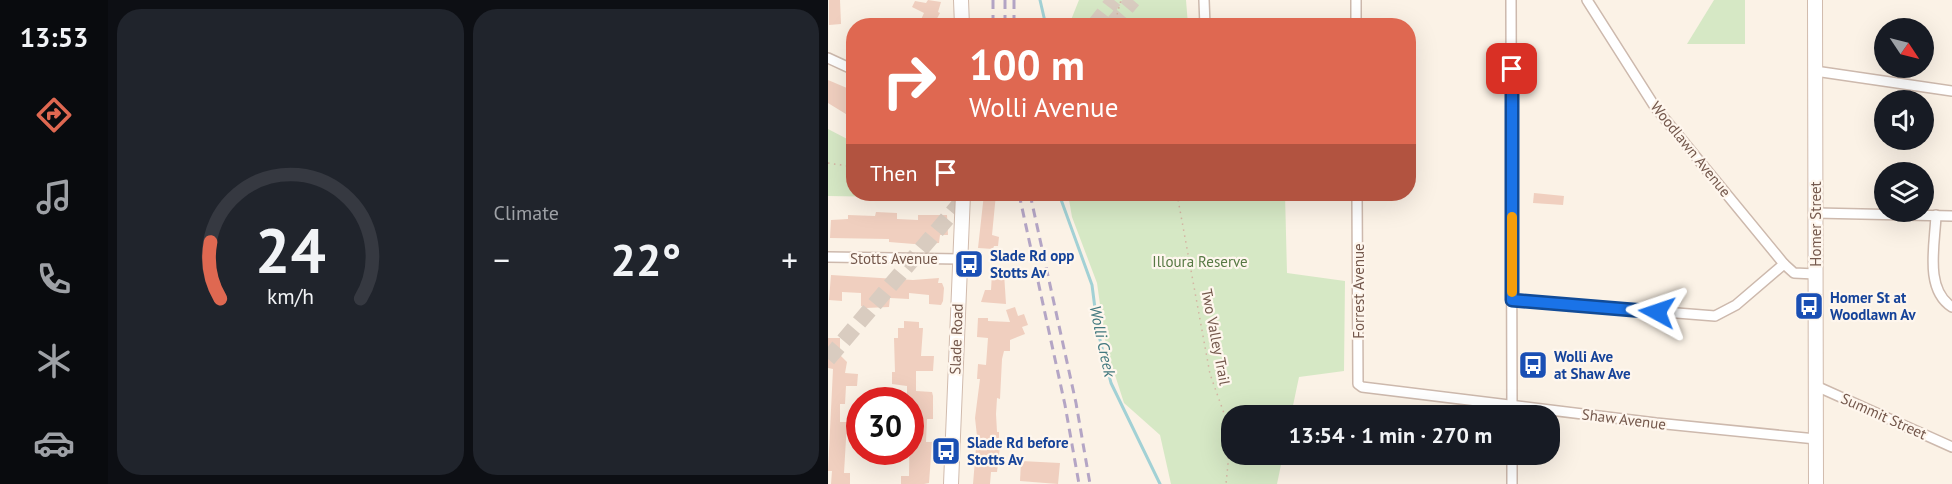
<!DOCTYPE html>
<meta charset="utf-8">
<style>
:root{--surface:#171b24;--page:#20242c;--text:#f1f3f6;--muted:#9ea1a6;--line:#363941;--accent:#df6851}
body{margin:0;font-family:"PT Sans",sans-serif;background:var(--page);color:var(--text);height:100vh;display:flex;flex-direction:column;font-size:22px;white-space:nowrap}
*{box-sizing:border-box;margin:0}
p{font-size:20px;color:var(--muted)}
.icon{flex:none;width:33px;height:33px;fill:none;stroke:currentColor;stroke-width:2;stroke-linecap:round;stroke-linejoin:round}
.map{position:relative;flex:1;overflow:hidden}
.panel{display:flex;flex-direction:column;gap:9px;padding:9px;background:#0d0f14;width:720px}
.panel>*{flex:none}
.guide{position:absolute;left:18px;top:18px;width:570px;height:183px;border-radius:24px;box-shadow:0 6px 24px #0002;background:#df6851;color:#fff;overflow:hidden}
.needle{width:39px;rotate:125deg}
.fabs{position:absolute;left:1046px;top:18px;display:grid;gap:12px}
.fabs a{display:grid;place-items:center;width:60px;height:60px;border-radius:50%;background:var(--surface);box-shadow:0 6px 24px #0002;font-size:30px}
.speed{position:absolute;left:18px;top:387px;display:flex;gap:12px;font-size:30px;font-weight:700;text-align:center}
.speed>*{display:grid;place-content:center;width:78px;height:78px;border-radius:50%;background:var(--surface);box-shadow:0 6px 24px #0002;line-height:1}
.speed .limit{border:9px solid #d22;background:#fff;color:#111}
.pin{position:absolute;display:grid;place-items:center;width:51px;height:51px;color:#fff;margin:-26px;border-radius:12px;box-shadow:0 3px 9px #0006}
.me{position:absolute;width:66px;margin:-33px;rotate:275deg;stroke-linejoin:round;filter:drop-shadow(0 0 4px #0008)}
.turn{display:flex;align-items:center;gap:21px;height:126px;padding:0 24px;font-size:27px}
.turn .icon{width:78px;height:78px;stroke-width:2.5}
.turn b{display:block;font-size:42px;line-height:51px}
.then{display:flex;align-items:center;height:57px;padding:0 24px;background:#0003;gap:12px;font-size:22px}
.big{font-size:45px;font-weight:700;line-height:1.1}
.panel .card{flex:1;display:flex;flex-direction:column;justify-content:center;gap:9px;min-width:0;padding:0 21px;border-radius:24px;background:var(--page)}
.panel .dial{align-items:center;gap:0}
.dial svg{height:156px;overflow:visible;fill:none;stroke:var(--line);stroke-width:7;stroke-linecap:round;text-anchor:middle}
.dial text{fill:var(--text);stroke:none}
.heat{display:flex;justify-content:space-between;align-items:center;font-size:33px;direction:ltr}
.panel .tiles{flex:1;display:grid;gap:9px;grid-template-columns:repeat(2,1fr)}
.trip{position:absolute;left:393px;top:405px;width:339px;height:60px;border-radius:24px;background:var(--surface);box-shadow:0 6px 24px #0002;font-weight:700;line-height:60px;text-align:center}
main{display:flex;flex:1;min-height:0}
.tabs{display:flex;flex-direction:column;width:108px;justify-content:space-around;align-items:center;background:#090b0e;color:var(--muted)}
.tabs .icon{width:42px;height:42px}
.tabs .active{color:var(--accent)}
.tabs b{font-size:27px;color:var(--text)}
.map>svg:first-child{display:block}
.green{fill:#d6e8c5}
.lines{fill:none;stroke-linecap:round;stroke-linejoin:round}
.stream{stroke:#a2d1d5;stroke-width:3}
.building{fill:#f0cfbf}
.highway-tunnel{stroke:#d9ccc0;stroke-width:16;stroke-dasharray:16 8;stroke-linecap:butt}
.street-casing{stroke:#cdb9ad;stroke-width:12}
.secondary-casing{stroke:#d1bbad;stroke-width:16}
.path{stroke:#d4b3a2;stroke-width:1.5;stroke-dasharray:1.5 4.5;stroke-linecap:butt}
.street{stroke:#fff;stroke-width:9}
.secondary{stroke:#fff;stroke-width:14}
.rail{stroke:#b4a5c5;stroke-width:3;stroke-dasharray:9 6;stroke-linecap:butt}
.route-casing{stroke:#114b97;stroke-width:15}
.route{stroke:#1a73e8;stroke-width:10}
.slow{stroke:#f59e0b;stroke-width:10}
.labels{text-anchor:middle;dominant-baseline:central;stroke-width:4.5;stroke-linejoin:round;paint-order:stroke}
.street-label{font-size:15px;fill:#74584c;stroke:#fef6ed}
.transit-label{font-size:15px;font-weight:bold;fill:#164399;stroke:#fef6ed;text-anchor:start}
.park-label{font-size:15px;fill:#577944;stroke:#fef6ed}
.water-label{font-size:16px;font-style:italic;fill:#43797f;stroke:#fef6ed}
</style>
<main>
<nav class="tabs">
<b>13:53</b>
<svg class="icon active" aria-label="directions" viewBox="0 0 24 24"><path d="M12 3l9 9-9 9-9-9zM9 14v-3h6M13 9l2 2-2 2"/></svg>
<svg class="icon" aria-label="music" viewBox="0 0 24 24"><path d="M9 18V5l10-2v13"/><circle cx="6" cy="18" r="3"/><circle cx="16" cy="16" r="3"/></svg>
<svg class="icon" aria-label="phone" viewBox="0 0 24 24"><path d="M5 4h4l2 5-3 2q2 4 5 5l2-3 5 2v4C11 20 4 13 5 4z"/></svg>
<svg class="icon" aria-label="climate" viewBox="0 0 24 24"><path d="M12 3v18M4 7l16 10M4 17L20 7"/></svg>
<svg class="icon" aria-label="car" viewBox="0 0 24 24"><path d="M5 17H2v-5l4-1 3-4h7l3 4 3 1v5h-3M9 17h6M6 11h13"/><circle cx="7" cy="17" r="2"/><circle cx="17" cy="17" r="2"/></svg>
</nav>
<section class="panel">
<div class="tiles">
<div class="card dial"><svg viewBox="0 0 100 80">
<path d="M14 69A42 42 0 1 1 86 69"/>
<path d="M14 69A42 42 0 0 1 9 40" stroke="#df6851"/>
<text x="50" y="56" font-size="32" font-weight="700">24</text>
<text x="50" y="72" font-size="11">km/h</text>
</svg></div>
<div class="card"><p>Climate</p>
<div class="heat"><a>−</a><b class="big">22°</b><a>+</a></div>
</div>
</div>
</section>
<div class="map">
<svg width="1124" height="484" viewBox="0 0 1124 484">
<rect width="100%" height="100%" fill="#fbf2e6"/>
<g class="green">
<polygon points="251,0 358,0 360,25 241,25"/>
<polygon points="886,0 917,0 917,44 859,44"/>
<polygon points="0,129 25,142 26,194 123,194 123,198 0,196"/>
<polygon points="240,194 457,194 459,273 517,281 516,371 471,377 463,415 404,416 404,454 455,455 449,484 343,484 332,435 296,403 278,347 269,283 244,217"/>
</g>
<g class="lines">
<g class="stream">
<polyline points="212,0 218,26"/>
<polyline points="231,194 264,285 270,332 283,383 332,484"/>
</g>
</g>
<g class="building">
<polygon points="1,0 12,0 13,24 1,25"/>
<polygon points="100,0 113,2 110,12 112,13 105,26 90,26 96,13 84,7 87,1 98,3"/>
<polygon points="0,80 26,91 26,119 0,103"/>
<polygon points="706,193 736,196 735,205 705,203"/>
<polygon points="156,194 168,194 164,235 171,237 170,246 166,246 165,249 150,248"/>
<polygon points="48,212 69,213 69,219 90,220 90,215 119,215 120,235 112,235 111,243 86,244 61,242 61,239 2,238 3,220 20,219 20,215 47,216"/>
<polygon points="164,273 176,273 178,304 153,302 157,290 163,290"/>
<polygon points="3,275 85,280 111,278 110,283 114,283 116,288 115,301 113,305 101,304 101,295 81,293 81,299 62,298 61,307 38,308 33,306 33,293 14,292 14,301 1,300"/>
<polygon points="187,307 190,316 196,314 200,325 194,327 197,334 182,340 182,351 176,351 174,359 172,399 169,398 168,414 169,432 171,432 171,438 173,438 169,472 163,472 162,484 145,484 149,436 147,418 152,379 149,379 150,364 158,365 160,338 149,337 150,318 160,318 160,321 182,322 178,310"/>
<polygon points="76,321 91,322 91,328 95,328 93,356 106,356 105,371 88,371 88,391 104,392 105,396 105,419 99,419 98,442 104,442 101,483 96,484 73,484 73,476 81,476 82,400 79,398 79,386 64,384 64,372 67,372 66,338 70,338 70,328 76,328"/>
<polygon points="0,338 12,338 12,355 19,362 17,373 30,374 29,386 18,386 17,404 12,404 12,422 19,422 16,473 22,473 22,484 3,484 4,471 0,471 5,369 0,368"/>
<polygon points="193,461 232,463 230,484 192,481"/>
</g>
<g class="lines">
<g class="highway-tunnel">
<polyline points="266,26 286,0"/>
<polyline points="283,26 305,0"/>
<polyline points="0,359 140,194"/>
</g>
<g class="street-casing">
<g id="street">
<polyline points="376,0 377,26"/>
<polyline points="528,0 528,26"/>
<polyline points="683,0 684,416"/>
<polyline points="759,0 827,107 956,264 966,273 987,274"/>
<polyline points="0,58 26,70"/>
<polyline points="987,71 1124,91"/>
<polyline points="529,194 530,384 534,387 828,423 988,439"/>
<polyline points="988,213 1124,216"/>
<path d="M1108,215c-1,29 -12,74 16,92"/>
<polyline points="0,257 132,259"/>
<polyline points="684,300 887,316 908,305 956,264"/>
<polyline points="988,386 1124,447"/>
<polyline points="684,454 684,484"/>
</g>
</g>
<g class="secondary-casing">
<g id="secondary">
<polyline points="133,0 134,26"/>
<polyline points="987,0 988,484"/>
<polyline points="123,484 135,194"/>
</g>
</g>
<g class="path">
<polyline points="286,26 293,0"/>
<polyline points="0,163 26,167"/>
<polyline points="349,194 382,374 403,433 398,484"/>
</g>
<use href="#street" class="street"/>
<use href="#secondary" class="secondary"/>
<g class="rail">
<polyline points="165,0 165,26"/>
<polyline points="177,0 177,26"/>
<polyline points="186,0 186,26"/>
<polyline points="191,194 237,405 251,484"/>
<polyline points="202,194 248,403 262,484"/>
</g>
</g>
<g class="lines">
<g class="route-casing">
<polyline id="route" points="684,69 684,300 829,312"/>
</g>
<use href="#route" class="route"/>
<polyline class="slow" points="684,217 684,292"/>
</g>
<defs>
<g id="bus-square" transform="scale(1.5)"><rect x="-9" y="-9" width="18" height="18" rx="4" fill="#1a4fb4" stroke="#fef6ed"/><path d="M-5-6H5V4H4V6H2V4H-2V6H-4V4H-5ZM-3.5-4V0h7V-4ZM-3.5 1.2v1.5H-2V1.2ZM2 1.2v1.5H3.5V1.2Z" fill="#fff"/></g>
</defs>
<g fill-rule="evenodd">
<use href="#bus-square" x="141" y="264"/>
<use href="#bus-square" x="981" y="306"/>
<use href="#bus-square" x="705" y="365"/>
<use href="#bus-square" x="118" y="451"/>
</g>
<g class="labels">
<g class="street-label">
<text transform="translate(863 149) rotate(51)">Woodlawn Avenue</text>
<text transform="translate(987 224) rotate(-90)">Homer Street</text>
<text x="66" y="258">Stotts Avenue</text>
<text transform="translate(530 291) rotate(-90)">Forrest Avenue</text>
<text transform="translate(388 337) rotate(79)">Two Valley Trail</text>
<text transform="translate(128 339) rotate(-88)">Slade Road</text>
<text transform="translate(1056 416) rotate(24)">Summit Street</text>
<text transform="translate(796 419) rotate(7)">Shaw Avenue</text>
</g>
<g class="transit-label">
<text x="162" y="255">Slade Rd opp<tspan x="162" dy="17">Stotts Av</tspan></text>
<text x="1002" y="297">Homer St at<tspan x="1002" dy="17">Woodlawn Av</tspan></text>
<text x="726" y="356">Wolli Ave<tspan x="726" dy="17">at Shaw Ave</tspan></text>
<text x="139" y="442">Slade Rd before<tspan x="139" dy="17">Stotts Av</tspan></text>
</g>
<g class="park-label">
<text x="372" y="261">Illoura Reserve</text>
</g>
<g class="water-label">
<text transform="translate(275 341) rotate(78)">Wolli Creek</text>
</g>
</g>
</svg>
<div class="fabs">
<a><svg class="needle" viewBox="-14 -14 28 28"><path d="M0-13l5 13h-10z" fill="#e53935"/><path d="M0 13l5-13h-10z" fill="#9ea1a6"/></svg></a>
<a><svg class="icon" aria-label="sound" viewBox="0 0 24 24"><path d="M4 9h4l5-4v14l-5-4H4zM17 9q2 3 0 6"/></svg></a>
<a><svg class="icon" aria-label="layers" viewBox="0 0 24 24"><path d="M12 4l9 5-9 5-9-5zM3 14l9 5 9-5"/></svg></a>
</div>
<div class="speed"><div class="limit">30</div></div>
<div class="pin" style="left:684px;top:69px;background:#d93025"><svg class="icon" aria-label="arrive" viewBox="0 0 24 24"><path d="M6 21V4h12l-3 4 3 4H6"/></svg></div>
<svg class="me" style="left:829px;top:312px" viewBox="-20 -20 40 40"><path d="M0-17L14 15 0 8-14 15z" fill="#1a73e8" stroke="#fff" stroke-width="4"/></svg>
<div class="trip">13:54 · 1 min · 270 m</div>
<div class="guide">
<div class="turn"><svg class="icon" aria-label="right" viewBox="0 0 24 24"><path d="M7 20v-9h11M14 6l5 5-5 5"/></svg><div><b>100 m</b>Wolli Avenue</div></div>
<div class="then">Then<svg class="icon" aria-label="arrive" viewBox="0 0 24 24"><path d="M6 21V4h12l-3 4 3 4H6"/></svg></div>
</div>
</div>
</main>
